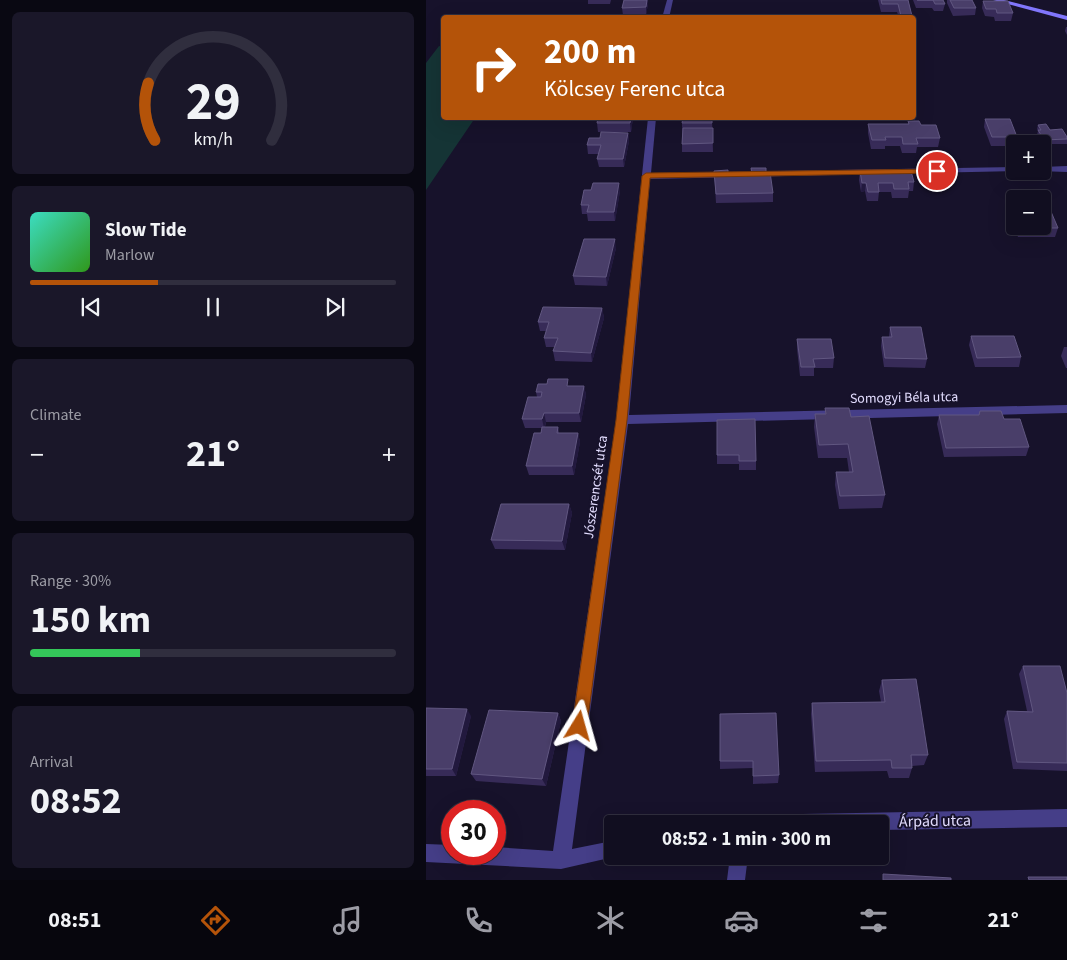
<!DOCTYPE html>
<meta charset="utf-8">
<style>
:root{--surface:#110e20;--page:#1a1729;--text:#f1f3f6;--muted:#9c9ca5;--line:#302e3e;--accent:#b45309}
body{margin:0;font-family:"Source Sans 3",sans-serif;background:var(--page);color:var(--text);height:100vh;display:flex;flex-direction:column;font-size:19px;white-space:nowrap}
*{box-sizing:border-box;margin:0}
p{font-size:16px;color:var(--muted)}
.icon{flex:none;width:28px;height:28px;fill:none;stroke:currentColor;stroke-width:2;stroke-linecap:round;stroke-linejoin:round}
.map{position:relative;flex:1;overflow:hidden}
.sheet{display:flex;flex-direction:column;gap:12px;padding:12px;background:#090812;width:426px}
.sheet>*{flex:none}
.guide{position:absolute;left:15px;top:15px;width:475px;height:105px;border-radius:5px;box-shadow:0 5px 20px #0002,0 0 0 1px var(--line);background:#b45309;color:#fff;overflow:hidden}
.buttons{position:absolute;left:580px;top:135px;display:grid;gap:10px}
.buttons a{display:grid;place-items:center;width:45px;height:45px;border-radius:5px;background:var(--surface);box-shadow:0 5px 20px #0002,0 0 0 1px var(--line);font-size:25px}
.speed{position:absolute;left:15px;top:800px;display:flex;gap:10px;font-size:25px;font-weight:700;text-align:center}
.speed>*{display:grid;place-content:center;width:65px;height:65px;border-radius:50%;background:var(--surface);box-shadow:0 5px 20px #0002,0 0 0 1px var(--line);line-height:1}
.speed .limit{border:8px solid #d22;background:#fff;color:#111}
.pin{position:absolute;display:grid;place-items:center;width:42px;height:42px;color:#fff;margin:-21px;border:2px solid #fff;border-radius:50%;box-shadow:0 1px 5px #0007}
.me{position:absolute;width:55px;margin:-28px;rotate:8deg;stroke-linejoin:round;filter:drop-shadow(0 0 4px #0008)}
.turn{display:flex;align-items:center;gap:18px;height:105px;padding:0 20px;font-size:22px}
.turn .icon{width:65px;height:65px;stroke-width:2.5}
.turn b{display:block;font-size:35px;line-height:42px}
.big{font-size:38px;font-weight:700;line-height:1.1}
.sheet .card{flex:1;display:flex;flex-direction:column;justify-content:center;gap:8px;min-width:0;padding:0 18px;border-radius:8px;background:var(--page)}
.sheet .dial{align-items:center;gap:0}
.dial svg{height:130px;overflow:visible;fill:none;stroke:var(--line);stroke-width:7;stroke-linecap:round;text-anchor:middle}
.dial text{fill:var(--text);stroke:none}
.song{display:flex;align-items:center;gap:15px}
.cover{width:60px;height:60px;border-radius:8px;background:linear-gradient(135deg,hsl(170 70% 55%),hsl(110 70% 35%))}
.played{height:5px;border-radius:2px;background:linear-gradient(90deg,var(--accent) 35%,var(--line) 35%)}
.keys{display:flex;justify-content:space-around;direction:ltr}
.heat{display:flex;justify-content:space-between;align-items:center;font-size:28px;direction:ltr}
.charge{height:8px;border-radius:4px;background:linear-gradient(90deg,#34c759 30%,var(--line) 0)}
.trip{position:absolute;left:178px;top:815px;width:285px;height:50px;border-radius:5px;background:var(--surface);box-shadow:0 5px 20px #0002,0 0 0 1px var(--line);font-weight:700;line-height:50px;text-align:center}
.tabs{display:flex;height:80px;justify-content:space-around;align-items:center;background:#07060d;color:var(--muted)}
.tabs .icon{width:35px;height:35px}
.tabs .current{color:var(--accent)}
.tabs b{font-size:22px;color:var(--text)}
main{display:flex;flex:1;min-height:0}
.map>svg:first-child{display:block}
.green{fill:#153435}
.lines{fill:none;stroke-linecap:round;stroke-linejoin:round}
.minor{fill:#453e88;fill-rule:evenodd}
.secondary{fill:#8176fc;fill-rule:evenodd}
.wall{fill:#372b58}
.shaded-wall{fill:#22193e}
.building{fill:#493e69;stroke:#615781}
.route{fill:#b45309;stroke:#753606}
.labels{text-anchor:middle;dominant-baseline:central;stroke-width:4;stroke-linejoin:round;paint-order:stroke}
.street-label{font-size:14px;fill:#e2dcfe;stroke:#17122b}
.near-street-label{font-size:16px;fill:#e2dcfe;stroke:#17122b}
</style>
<main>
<section class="sheet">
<div class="card dial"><svg viewBox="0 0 100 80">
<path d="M14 69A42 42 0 1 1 86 69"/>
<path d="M14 69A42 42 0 0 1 10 34" stroke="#b45309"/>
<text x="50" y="56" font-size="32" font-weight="700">29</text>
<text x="50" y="72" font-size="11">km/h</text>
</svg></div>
<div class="card">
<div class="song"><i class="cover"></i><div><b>Slow Tide</b><p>Marlow</p></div></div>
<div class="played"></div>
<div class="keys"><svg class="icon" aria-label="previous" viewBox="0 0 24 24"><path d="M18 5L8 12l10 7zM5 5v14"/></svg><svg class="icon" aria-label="pause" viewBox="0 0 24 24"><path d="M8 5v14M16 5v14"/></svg><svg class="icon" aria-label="next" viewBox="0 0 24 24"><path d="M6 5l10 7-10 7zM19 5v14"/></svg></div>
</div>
<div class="card"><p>Climate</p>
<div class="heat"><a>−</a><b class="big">21°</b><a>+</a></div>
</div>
<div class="card"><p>Range · 30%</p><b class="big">150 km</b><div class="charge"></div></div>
<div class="card"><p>Arrival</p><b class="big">08:52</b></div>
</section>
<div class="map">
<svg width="641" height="880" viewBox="0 0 641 880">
<rect width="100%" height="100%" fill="#17122b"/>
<polygon class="green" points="13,46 17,47 18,118 49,118 0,190 0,63"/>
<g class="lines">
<g class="minor">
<polygon points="241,0 247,0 243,18 236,18"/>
<polygon points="222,118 230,118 225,173 589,167 589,171 593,171 224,179 203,415 641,405 641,413 202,424 146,849 186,841 186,856 192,856 135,869 0,862 0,844 26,845 26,854 69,854 69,847 127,851 190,420"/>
<polygon points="641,166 641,172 612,171 616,171 616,167"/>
<polygon points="641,809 641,827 454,830 454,824 308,824 311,818 317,815"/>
<polygon points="304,856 322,856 319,880 301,880"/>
</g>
<polygon class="secondary" points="567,0 578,0 641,16 641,20"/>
</g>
<g class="wall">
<polygon points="162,0 185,0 184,4 162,4"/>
<polygon points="198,0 222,0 222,4 220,15 197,15 196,8"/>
<polygon points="452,0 482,0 486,16 486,18 473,18 471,12 455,12"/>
<polygon points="487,0 517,0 519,4 517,11 508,11 506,8 490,8"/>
<polygon points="521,0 546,0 550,8 549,15 527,16 521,3"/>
<polygon points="557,1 587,13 585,21 569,21 568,17 559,16 556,8"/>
<polygon points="640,27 641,27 641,35 639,31"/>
<polygon points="207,118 205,132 172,132 171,123"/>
<polygon points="286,118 287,152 256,152 256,123"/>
<polygon points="559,119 591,137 589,146 565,146 558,127"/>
<polygon points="482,121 495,125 514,138 512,147 491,147 490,153 476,153 474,146 459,146 459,149 445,149 442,133 442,124 482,124"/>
<polygon points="612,125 641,137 641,144 616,144 611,135 612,131 611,129"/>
<polygon points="202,133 203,141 198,167 173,167 171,159 173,154 162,154 161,145 174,138"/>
<polygon points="325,168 340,173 347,193 347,202 290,203 288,171 302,175 325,174"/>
<polygon points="434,171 488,182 487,191 483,191 482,198 466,198 465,192 453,192 452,201 441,201 439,191 435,192 433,180"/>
<polygon points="194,191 189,221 162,221 161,214 156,214 155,205"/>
<polygon points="584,207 589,207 589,226 616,226 632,228 629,237 592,237 590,232 582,232 579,224"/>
<polygon points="190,248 181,286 149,285 147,276"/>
<polygon points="176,308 178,318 166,362 129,361 127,351 129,347 120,347 118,338 120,331 114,331 112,322"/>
<polygon points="464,327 501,359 499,368 458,367 455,346 456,337 463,337"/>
<polygon points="545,336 595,357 593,367 549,367 543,345"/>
<polygon points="371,339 408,358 407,368 388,368 388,376 374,376 371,349"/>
<polygon points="638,347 641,347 641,368 640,368 635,356"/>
<polygon points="143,386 158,386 160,395 155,422 120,422 119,427 132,427 133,433 152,433 154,442 148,475 103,475 100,466 115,433 116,428 99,428 96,419 111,397 110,392"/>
<polygon points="399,408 425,417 459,495 456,508 413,509 409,485 410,472 423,472 421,458 392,458 388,427 389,414 399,414"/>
<polygon points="513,415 578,419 603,447 600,456 518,457 511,424"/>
<polygon points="291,420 330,461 330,470 313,470 313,464 291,464"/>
<polygon points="143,504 146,513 139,550 69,549 65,540"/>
<polygon points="597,666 641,693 641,771 587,769 578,719 581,711 601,711 593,674"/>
<polygon points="456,680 502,755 498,765 486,766 486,768 483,778 463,778 461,771 389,772 385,714 386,703 455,702 453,691"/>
<polygon points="0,708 45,716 30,776 0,776"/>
<polygon points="132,713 135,721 120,786 50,781 45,774"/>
<polygon points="294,714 353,775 352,783 327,784 327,768 294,769"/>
</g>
<g class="shaded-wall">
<polygon points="221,0 222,0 222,4 220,15 220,7"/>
<polygon points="205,118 207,118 205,132 204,123"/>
<polygon points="202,133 203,141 198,167 197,159"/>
<polygon points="193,183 194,191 189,221 188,212"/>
<polygon points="436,183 440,183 439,191 435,192"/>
<polygon points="189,239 190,248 181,286 180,277"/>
<polygon points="176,308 178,318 166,362 165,353"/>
<polygon points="158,386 160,395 155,422 153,413"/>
<polygon points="118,413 120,422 118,428 116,419"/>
<polygon points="152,433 154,442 148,475 146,466"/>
<polygon points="143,504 146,513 139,550 136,541"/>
<polygon points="41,709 45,716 30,776 26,769"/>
<polygon points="132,713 135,721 120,786 116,779"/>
</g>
<g class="building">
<polygon points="198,0 221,0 220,7 196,8"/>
<polygon points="455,0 482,0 486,16 475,16 472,4 456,4"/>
<polygon points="491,0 517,0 519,4 509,4 507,0"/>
<polygon points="524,0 546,0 550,8 528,8"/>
<polygon points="557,1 582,1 587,13 571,13 570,9 560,9"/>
<polygon points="172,118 205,118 204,123 171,123"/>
<polygon points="257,118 286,118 286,123 256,123"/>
<polygon points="559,119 584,119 591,137 566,137"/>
<polygon points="482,121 493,121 495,125 510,125 514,138 490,138 492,144 477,144 476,137 459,137 460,140 446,140 442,124 483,124"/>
<polygon points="620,124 624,130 636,129 641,137 641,139 618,140 612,130 615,130 612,125"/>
<polygon points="257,128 287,128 287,143 256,144"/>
<polygon points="175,132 202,133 197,159 171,159 175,145 161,145 163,138 174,138"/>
<polygon points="325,168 340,168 340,173 344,172 347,193 290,194 288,171 302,170 302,175 326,174"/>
<polygon points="434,171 485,171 488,182 482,182 483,189 468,189 467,183 452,183 453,192 442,192 440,183 436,183"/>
<polygon points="167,183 193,183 188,212 161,212 163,205 155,205 158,190 165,190"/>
<polygon points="584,207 589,207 589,223 584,223 581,215 587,215"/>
<polygon points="616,207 623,207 632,228 595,228 594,226 616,226"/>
<polygon points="158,239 189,239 180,277 147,276"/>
<polygon points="117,307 176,308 165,353 127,351 132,338 118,338 123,322 112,322"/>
<polygon points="464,327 495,327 501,359 459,358 456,337 466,337"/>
<polygon points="545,336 588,336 595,357 551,358"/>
<polygon points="371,339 405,339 408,358 387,359 389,367 375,367"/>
<polygon points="122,379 142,379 141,386 158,386 153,413 118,413 116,419 96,419 102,397 115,397 116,392 110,392 112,384 121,384"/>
<polygon points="399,408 423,408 425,417 443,416 459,495 414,496 410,472 427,472 422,444 393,445 389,414 400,414"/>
<polygon points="554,411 575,411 578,419 594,419 603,447 520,448 513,415 553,415"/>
<polygon points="329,419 330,461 313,461 313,455 291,455 291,420"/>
<polygon points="116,427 132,427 131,433 152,433 146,466 100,466 108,433 115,433"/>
<polygon points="75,504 143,504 136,541 65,540"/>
<polygon points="597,666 634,666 641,693 641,763 591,762 581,711 607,712"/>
<polygon points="490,679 502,755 485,755 486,768 466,768 465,760 390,761 386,703 459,702 456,680"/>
<polygon points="0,708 41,709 26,769 0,769"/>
<polygon points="63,710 132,713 116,779 45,774"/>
<polygon points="350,713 353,775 327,776 327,761 294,761 294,714"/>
<polygon points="457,874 525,878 525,880 457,880"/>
<polygon points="602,877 641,877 641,880 603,880"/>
</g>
<polygon class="route" points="511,169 515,171 514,173 224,178 201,420 161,726 159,731 153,733 148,731 146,726 190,420 216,176 220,173"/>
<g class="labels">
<g class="street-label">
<text transform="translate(478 398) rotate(-1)">Somogyi Béla utca</text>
<text transform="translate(170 487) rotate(-82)">Jószerencsét utca</text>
</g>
<g class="near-street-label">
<text transform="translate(509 821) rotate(-1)">Árpád utca</text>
</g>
</g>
</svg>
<div class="buttons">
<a>+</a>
<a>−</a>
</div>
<div class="speed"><div class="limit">30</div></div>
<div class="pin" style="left:511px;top:171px;background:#d93025"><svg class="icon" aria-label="arrive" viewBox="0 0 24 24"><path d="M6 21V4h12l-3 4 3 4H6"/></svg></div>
<svg class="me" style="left:153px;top:726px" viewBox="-20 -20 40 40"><path d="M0-17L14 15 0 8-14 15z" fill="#b45309" stroke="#fff" stroke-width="4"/></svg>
<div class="trip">08:52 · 1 min · 300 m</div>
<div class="guide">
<div class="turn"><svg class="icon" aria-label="right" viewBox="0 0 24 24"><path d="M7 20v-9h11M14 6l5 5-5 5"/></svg><div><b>200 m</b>Kölcsey Ferenc utca</div></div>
</div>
</div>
</main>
<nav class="tabs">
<b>08:51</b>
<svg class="icon current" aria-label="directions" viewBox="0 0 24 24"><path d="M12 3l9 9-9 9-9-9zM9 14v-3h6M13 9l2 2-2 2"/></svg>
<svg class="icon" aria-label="music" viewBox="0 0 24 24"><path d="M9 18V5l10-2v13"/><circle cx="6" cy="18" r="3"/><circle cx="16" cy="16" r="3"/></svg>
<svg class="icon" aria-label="phone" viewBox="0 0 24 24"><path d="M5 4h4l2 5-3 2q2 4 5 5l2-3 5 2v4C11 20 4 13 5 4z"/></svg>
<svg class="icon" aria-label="climate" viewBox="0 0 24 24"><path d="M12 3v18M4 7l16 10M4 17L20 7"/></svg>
<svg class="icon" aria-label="car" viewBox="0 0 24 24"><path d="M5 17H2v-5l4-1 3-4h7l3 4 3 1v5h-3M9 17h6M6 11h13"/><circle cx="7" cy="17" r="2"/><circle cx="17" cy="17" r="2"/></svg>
<svg class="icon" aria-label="filters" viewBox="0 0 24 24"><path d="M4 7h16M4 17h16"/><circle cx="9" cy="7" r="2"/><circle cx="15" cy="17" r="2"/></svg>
<b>21°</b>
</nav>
